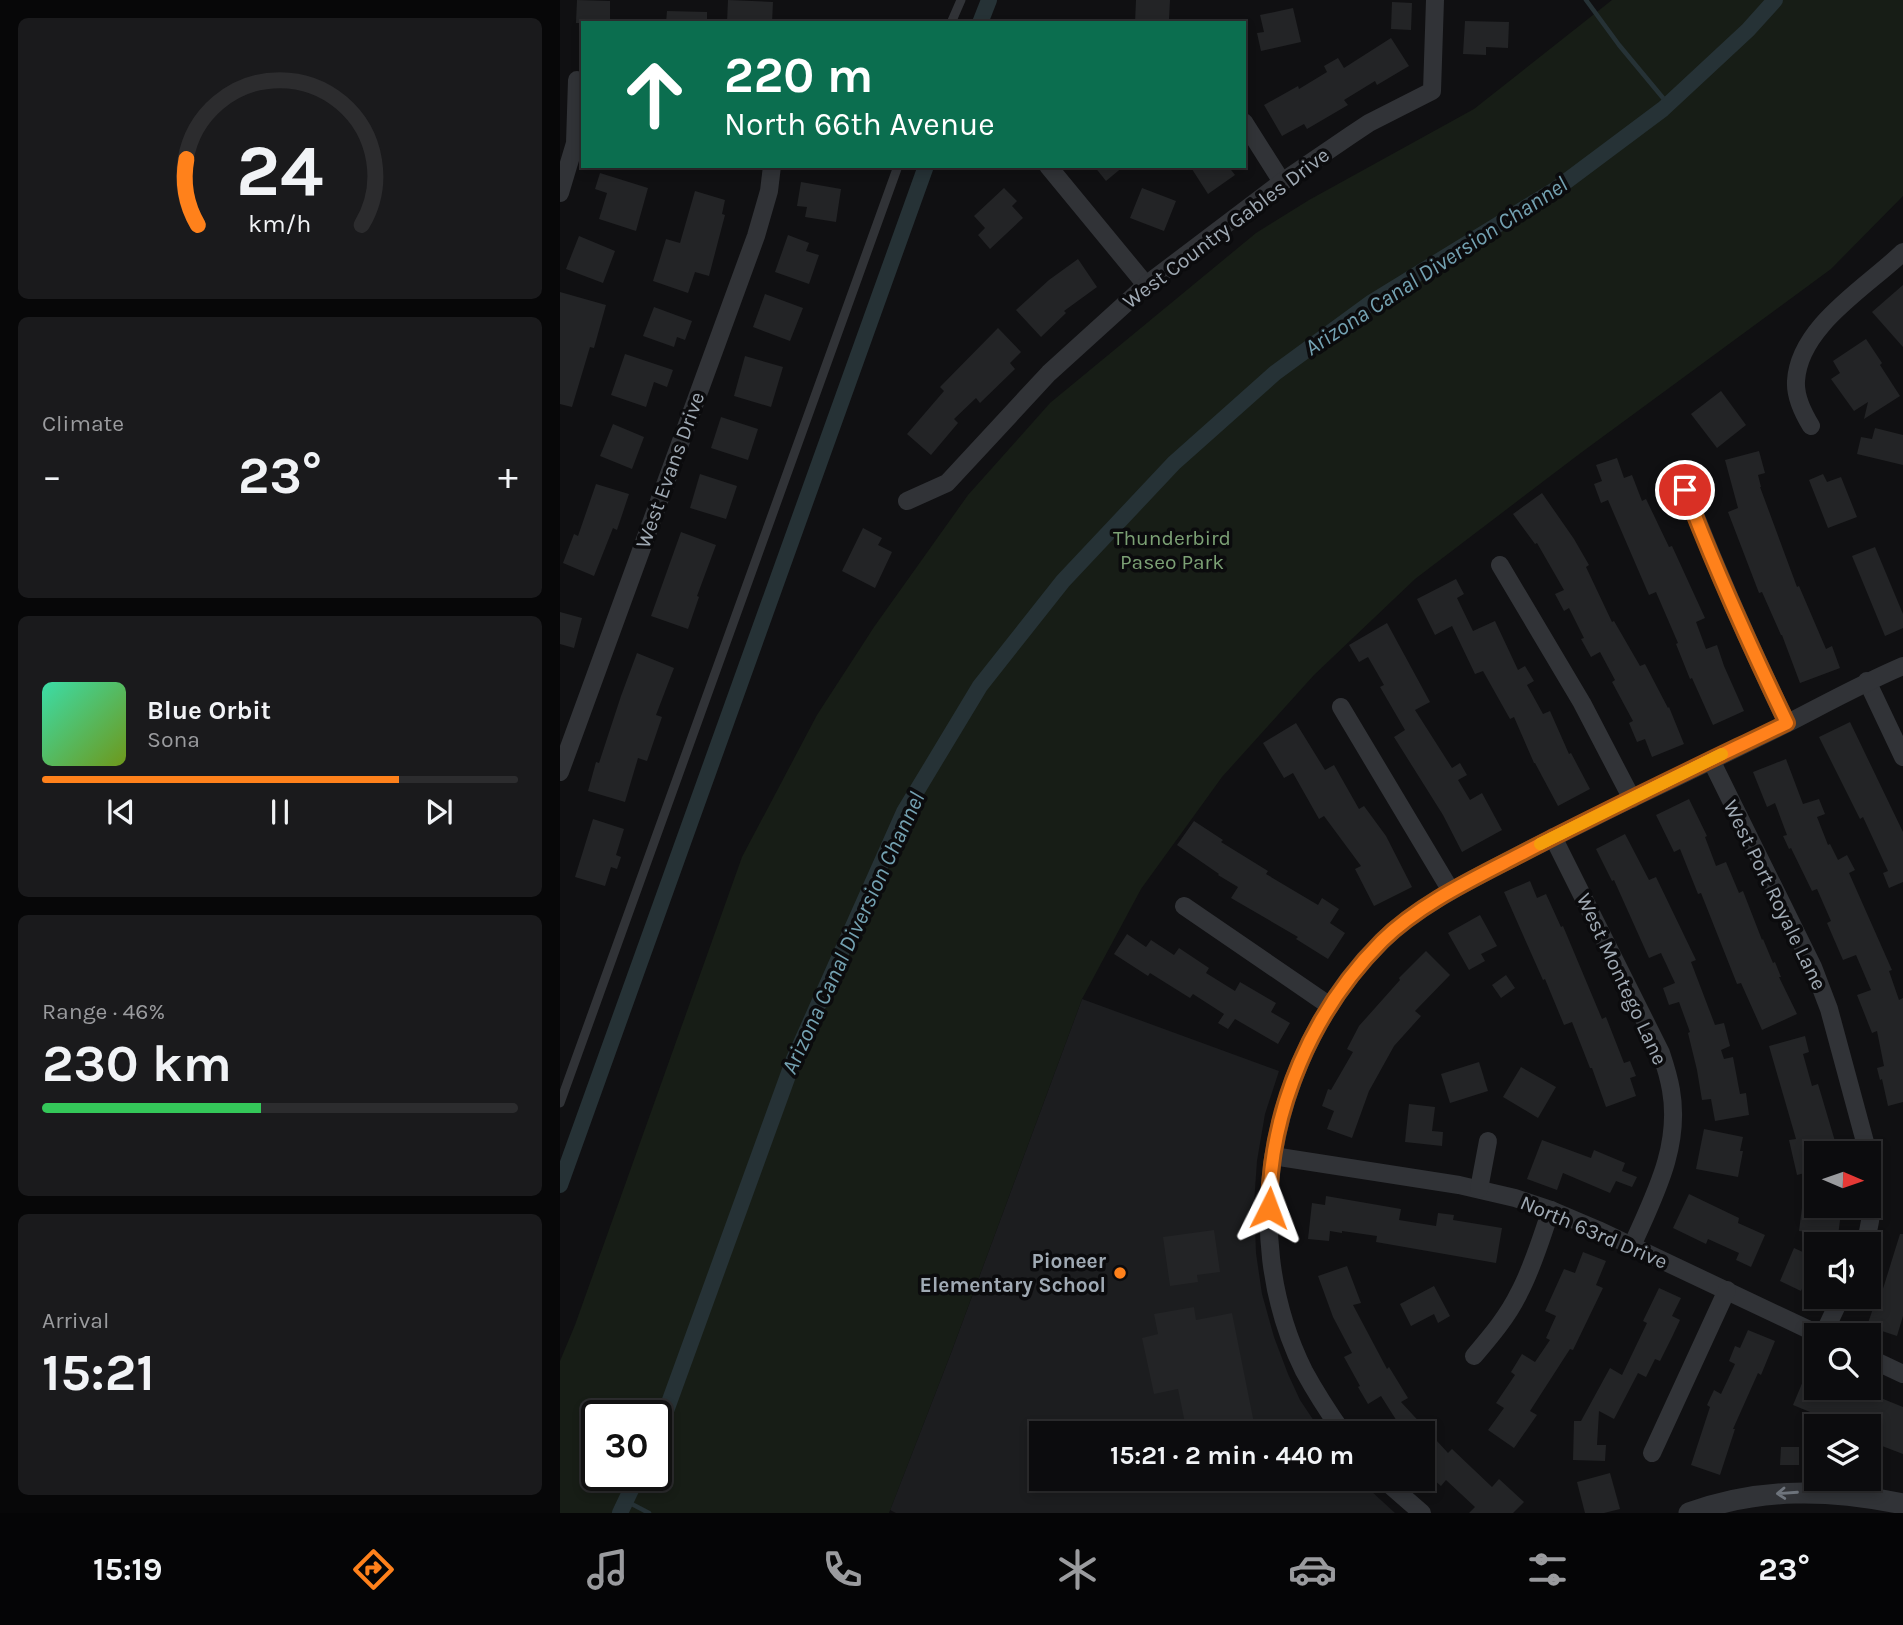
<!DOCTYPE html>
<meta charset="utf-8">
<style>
:root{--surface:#0c0c0e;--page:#1a1a1c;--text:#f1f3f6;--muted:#9a9b9e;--line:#2c2c2e;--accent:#ff811b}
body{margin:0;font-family:Karla,sans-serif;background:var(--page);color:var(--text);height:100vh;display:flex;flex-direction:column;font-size:26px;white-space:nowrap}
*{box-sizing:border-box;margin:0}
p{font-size:23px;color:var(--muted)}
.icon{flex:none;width:38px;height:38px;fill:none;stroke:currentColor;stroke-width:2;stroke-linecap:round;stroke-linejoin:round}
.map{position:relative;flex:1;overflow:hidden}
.details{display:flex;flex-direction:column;gap:18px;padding:18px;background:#070708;width:560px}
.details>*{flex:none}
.banner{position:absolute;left:21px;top:21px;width:665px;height:147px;border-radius:0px;box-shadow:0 4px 10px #0003,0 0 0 2px var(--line);background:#0b6e4f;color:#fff;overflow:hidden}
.needle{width:46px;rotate:92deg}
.fabs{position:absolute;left:1244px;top:1141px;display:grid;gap:14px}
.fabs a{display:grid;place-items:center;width:77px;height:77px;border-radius:0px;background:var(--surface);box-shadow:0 4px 10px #0003,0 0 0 2px var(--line);font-size:35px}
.speed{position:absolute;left:21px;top:1400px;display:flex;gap:14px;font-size:35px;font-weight:700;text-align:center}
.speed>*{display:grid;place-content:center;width:91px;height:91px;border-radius:50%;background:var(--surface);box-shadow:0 4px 10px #0003,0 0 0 2px var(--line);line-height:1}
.speed .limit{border:4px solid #111;border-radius:10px;background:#fff;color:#111}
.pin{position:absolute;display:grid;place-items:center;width:60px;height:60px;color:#fff;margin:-30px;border:4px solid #fff;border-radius:50%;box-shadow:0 2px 7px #0007}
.me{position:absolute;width:77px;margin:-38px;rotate:3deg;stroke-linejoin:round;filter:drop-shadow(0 0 5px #0008)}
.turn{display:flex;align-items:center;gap:24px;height:147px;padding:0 28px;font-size:32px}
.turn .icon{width:91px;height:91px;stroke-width:2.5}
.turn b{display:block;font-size:49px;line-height:60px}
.big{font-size:52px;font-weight:700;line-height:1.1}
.details .widget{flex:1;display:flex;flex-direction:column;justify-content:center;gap:10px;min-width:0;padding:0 24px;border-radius:10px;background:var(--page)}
.details .dial{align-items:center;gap:0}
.dial svg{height:182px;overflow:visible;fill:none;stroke:var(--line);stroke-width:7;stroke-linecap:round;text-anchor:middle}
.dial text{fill:var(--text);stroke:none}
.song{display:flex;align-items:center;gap:21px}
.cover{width:84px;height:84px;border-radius:10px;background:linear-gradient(135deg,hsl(160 70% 55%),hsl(80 70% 35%))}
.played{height:7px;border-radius:4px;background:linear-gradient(90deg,var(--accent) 75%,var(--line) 75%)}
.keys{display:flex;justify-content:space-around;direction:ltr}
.heat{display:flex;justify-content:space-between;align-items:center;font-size:38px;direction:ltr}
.charge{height:10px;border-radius:5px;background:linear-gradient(90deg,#34c759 46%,var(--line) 0)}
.trip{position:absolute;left:469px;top:1421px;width:406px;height:70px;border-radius:0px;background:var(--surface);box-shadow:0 4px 10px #0003,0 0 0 2px var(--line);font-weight:700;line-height:70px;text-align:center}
.tabs{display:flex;height:112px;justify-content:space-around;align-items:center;background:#050506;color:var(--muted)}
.tabs .icon{width:49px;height:49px}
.tabs .on{color:var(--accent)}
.tabs b{font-size:32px;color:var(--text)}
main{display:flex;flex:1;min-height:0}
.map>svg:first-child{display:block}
.built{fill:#1c1d1f}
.green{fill:#171d16;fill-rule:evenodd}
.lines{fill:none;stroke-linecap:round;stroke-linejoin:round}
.stream{stroke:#263236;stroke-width:4.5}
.canal{stroke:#263236;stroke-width:16}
.building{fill:#232426}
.service{stroke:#313337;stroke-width:9}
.minor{stroke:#313337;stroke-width:18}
.tertiary{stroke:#313337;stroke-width:21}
.oneway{stroke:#6e747c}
.route-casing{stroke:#a65412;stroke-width:18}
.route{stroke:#ff811b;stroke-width:12}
.slow{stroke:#f59e0b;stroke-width:12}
.poi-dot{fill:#ff811b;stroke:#0b0b0d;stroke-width:2.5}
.labels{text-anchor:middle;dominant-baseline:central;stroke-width:7;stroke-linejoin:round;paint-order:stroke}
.street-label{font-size:21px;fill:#a0aab4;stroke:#0b0b0d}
.park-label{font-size:21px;fill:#7ca175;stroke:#0b0b0d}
.poi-label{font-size:21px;font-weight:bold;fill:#a0aab4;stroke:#0b0b0d;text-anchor:end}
.water-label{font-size:23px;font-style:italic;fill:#74a2b2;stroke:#0b0b0d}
</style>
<main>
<section class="details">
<div class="widget dial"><svg viewBox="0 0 100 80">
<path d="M14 69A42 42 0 1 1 86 69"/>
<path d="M14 69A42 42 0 0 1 9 40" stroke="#ff811b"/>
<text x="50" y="56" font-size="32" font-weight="700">24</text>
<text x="50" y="72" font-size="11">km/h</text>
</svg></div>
<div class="widget"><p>Climate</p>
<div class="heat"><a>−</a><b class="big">23°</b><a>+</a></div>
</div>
<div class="widget">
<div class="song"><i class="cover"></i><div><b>Blue Orbit</b><p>Sona</p></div></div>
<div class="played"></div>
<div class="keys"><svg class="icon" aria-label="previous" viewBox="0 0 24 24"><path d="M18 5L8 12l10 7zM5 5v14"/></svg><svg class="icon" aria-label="pause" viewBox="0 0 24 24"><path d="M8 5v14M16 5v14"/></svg><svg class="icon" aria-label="next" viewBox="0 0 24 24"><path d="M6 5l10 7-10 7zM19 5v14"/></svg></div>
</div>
<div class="widget"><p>Range · 46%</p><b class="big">230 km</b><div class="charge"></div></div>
<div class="widget"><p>Arrival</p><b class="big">15:21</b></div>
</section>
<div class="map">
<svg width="1343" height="1513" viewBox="0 0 1343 1513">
<rect width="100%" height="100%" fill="#101012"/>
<polygon class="built" points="522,999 719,1071 705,1114 697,1161 694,1203 696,1253 702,1294 714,1337 728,1374 740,1400 762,1433 481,1433 481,1479 798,1479 835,1513 336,1513 330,1510 391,1353"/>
<path class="green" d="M1052,0h291v196l-72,73 -249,183 -167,127 -101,96 -92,102 -81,112 -59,110 -131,354 -62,160h-329v-152l15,-36 167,-468 75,-142 57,-88 94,-132 82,-92 206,-170 53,-33 165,-91zM37,1416h59v59h-59z"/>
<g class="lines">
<g class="stream">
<polyline points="1026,0 1059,45 1108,104"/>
<polyline points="66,1501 89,1513"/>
</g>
<g class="canal">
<polyline points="420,23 429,0"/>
<polyline points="0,1185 366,166"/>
<polyline points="96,1433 106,1411 234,1059 344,812 420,686 503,581 614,463 715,373 812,302 996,189 1103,109 1188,30 1215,0"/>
<polyline points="60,1513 78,1475"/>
</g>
</g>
<g class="building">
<polygon points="17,0 50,1 50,23 16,23"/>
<polygon points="168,0 213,2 212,23 167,23"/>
<polygon points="576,0 610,0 609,19 600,19 600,23 575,23"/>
<polygon points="832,2 852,3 851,30 831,29"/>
<polygon points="733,8 741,42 701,51 697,33 704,32 700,15"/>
<polygon points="107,11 147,12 147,23 106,23"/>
<polygon points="905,21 949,22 948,48 926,47 926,55 903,54"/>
<polygon points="831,38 849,66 817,85 815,81 784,100 788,105 747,129 744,124 722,136 704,105 738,86 739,89 767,72 764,66 778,58 784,68"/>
<polygon points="534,166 564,166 546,181"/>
<polygon points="630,166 668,166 675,175 648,194"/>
<polygon points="40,173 88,188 76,231 39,219 47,193 35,189"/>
<polygon points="241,182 281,189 276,222 245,217 247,207 237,206"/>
<polygon points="444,188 457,201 452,206 463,218 430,249 418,235 425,228 414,216"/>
<polygon points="582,188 616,201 604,231 570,218"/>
<polygon points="135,191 165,200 162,214 165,215 149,276 135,272 128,293 93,281 106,239 120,243"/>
<polygon points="228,235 249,243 246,251 259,255 249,284 215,272"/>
<polygon points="19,236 55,251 43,283 6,269"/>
<polygon points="518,259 537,287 504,311 506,313 481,337 456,310 489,280"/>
<polygon points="1343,285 1343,347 1312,312"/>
<polygon points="0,292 46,305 34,348 30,347 12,407 0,404"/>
<polygon points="205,294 243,308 230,341 193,327"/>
<polygon points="94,307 132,321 125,340 117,337 114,347 83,336"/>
<polygon points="438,328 461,352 450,363 455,369 420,403 416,398 394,419 398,423 371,455 347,434 384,391 380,387"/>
<polygon points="1306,339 1322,363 1320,365 1340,396 1304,419 1308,402 1294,411 1271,379 1280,373 1273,361"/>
<polygon points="65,354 113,370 107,387 94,382 86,407 51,395"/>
<polygon points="185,356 223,367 211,407 174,396"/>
<polygon points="1161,391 1186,425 1157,448 1131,414"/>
<polygon points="161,417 198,429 188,460 151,448"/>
<polygon points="53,424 84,437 72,469 40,456"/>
<polygon points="1315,428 1343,435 1343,465 1297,454 1301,437 1312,439"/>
<polygon points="1199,451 1205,473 1198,475 1201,487 1200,487 1237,587 1239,586 1266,649 1272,646 1280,668 1240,683 1222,635 1221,635 1202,592 1199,593 1168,512 1178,508 1165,460"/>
<polygon points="1057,458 1064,478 1072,475 1082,501 1086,499 1109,547 1112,546 1145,618 1136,622 1146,649 1157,645 1164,666 1184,711 1153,725 1132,678 1130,679 1116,644 1118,643 1096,592 1089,595 1048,500 1041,503 1034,484 1042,481 1036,465"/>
<polygon points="140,474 177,486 166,519 130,508"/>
<polygon points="1263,474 1267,482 1281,477 1297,517 1268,528 1249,480"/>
<polygon points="36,484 69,494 57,530 53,528 34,576 3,563 14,534 18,536"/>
<polygon points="982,493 1014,539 1029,565 1026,567 1052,622 1054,621 1080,666 1085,664 1108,708 1109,707 1124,744 1092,757 1085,739 1077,742 1069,723 1073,721 1052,682 1055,680 1040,652 1031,657 1021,639 1024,638 1009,608 1004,611 995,594 1004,590 977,543 975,544 953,514"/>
<polygon points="303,528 322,538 318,545 332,552 315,588 282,571"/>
<polygon points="121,532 156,545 137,596 139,597 128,629 91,616"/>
<polygon points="1315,547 1343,614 1343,628 1325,636 1292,556"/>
<polygon points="896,579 904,594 897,598 913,631 935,621 958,670 965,666 974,681 967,685 983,714 990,711 1009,754 1011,753 1030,789 998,806 975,763 974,763 954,717 950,719 923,671 915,674 892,626 875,635 857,599"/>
<polygon points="0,612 22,618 14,648 0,644"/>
<polygon points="827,623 870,702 855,710 892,768 900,763 907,775 898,780 910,800 922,793 942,830 902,852 883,815 834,737 845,730 820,687 824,685 808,657 799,662 789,645"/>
<polygon points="77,653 114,668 96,715 102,717 87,761 78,758 65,802 28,791 36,762 39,763 61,696"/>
<polygon points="1290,722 1343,832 1343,882 1329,888 1323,873 1328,871 1303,817 1300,819 1259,737"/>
<polygon points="736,723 765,770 774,765 799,809 804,806 826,836 852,887 814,906 795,869 801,866 764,816 759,819 733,773 724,778 703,743"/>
<polygon points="1226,759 1243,804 1259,799 1265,814 1257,817 1268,845 1270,844 1278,860 1287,855 1295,870 1289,873 1332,970 1329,971 1339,1000 1343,998 1343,1102 1328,1106 1322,1079 1320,1080 1317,1068 1324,1066 1317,1031 1312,1033 1297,995 1311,990 1296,955 1283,960 1267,923 1271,921 1257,889 1252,891 1231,848 1229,849 1223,836 1227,835 1215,803 1207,807 1193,772"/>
<polygon points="1129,799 1147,836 1145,837 1156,866 1166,862 1179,893 1183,891 1202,940 1203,939 1213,963 1215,962 1221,977 1219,977 1237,1014 1202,1030 1181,983 1177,984 1141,893 1138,894 1120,849 1114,852 1096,815"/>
<polygon points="33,819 64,829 56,855 61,857 57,869 51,867 45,886 15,877"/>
<polygon points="634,821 663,840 661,842 708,871 706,874 758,905 762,898 779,909 770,923 785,933 768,959 736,939 738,937 671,898 678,887 658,875 659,874 617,845"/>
<polygon points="1065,834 1089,880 1096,877 1136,960 1131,962 1155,1025 1164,1023 1170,1046 1161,1050 1164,1059 1173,1057 1180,1094 1186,1093 1189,1115 1155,1121 1151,1099 1142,1100 1137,1070 1128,1033 1130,1032 1119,1002 1109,1005 1103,988 1115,983 1101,953 1089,958 1054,880 1052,881 1036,849"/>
<polygon points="970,881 977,898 986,894 1001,927 1003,926 1042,1019 1046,1017 1064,1063 1070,1061 1076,1076 1070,1078 1076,1096 1046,1107 1032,1068 1030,1068 1012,1022 1004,1025 985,979 983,980 944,892"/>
<polygon points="920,915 937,946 921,954 925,961 909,970 888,933"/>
<polygon points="567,934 586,947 591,940 614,955 619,948 649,968 646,973 675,991 680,982 716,1003 711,1012 730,1023 718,1044 675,1019 668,1029 658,1023 664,1014 633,994 630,998 590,973 588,976 554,954"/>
<polygon points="866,951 890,975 855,1011 861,1016 834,1046 809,1091 792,1138 767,1129 774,1111 762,1106 768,1089 771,1090 793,1052 787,1049 799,1026 840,980 839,978"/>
<polygon points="946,975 955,988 941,998 932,985"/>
<polygon points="1245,1036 1249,1052 1243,1054 1252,1086 1258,1084 1277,1148 1267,1150 1268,1153 1256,1153 1256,1170 1237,1175 1229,1140 1236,1139 1209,1046"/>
<polygon points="919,1062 928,1091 890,1103 881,1074"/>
<polygon points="961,1067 996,1087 978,1118 943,1097"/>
<polygon points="849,1104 875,1107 872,1131 883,1132 882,1146 845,1142"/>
<polygon points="1144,1129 1183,1137 1180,1151 1183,1151 1178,1177 1136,1169"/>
<polygon points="982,1140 1031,1158 1034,1150 1065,1163 1062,1171 1077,1177 1072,1187 1056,1181 1050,1193 1003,1173 997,1190 967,1179"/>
<polygon points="1244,1192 1256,1193 1256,1206 1270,1206 1268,1219 1280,1220 1278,1236 1239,1231"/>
<polygon points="1129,1194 1179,1218 1178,1223 1205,1235 1191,1267 1176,1260 1179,1253 1148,1239 1146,1244 1113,1228"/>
<polygon points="766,1196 841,1209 839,1220 876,1226 878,1213 894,1215 893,1220 942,1228 936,1263 816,1242 817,1236 782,1231 782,1233 770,1231 769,1241 748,1239 752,1203 765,1205"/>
<polygon points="654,1230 660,1272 637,1275 638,1282 610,1286 603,1237"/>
<polygon points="1340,1234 1343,1234 1343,1316 1337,1336 1307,1326 1319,1291 1322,1292"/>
<polygon points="1234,1248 1256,1258 1256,1281 1247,1277 1241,1291 1220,1281"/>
<polygon points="1023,1252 1046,1261 1036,1285 1043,1288 1013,1350 1010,1349 970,1411 977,1415 954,1448 928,1430 944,1408 936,1403 955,1375 951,1372 962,1354 975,1362 990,1340 986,1338 996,1316 985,1311 1004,1269 1015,1273"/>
<polygon points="787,1266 801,1303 793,1305 827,1369 829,1367 848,1398 841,1402 888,1453 892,1449 932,1487 939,1479 964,1502 953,1513 909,1513 915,1507 886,1480 881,1486 868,1475 872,1470 863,1460 863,1433 833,1433 840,1426 821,1396 808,1404 798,1387 800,1386 784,1357 792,1353 773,1317 758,1276"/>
<polygon points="874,1286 890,1316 878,1323 874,1314 851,1326 840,1304"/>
<polygon points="1099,1288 1121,1298 1112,1316 1120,1320 1113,1335 1100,1361 1095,1359 1086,1377 1078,1373 1054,1419 1039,1411 1037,1445 1046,1445 1045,1461 1013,1460 1014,1421 1021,1421 1050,1368 1062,1375 1087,1323 1083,1321"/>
<polygon points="634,1307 636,1320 672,1313 695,1428 671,1433 627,1433 618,1389 594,1394 582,1338 598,1334 594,1314"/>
<polygon points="1188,1330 1215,1341 1201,1375 1198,1373 1173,1429 1175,1429 1160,1475 1131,1465 1150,1407 1147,1405 1154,1390 1161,1394 1175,1364 1169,1361 1175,1346 1180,1348"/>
<polygon points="1256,1350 1256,1388 1296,1388 1343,1407 1343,1454 1309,1441 1309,1426 1284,1426 1233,1405"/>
<polygon points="1221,1447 1239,1447 1239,1465 1220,1465"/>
<polygon points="1050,1473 1060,1509 1044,1513 1025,1513 1017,1482"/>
</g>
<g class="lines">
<g class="service">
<polyline points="391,23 401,0"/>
<polyline points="0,1103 338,166"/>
</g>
<g class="minor">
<polyline points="684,122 722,182"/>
<polyline points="488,166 586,285"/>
<polyline points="0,193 15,143 17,80"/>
<path d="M1251,426c-8,-13 -16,-29 -15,-45 3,-55 71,-94 107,-129"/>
<path d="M1120,476c32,84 68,166 107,247"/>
<polyline points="347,501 387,483 489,373 586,285 722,182 791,135 809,123 872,91 875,0"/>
<polyline points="940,565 1022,703 1072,799"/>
<polyline points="1307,681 1343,757"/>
<polyline points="781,707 891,891"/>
<polyline points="1151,760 1253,967 1269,1009 1308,1153"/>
<polyline points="0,772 196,236 209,191 212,166"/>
<path d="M993,837l108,216c4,12 8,25 10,37 10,57 -17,106 -39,156"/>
<polyline points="624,906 770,1006"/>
<polyline points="713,1156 899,1185 955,1198 991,1210 1038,1230 1260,1335"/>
<polyline points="919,1189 928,1141"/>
<path d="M1305,1244c8,-29 10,-58 4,-88"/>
<polyline points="1263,1335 1281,1297"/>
<path d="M914,1356c17,-20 34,-40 45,-63 14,-26 22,-55 32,-83"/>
<polyline points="1309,1358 1343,1374"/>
<path d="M783,1433c-14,-20 -27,-40 -39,-62 -70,-141 -32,-321 78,-430 32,-31 75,-54 114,-74 45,-24 91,-46 137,-69 51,-24 102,-49 153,-74 39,-20 77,-41 117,-58"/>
<polyline points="1092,1453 1167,1290"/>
<polyline points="823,1479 862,1513"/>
</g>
<path class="tertiary" d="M1129,1513c72,-26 140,-24 214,-9"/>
</g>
<defs><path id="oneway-shaft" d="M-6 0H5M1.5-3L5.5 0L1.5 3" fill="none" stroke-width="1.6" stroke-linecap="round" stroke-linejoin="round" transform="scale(1.75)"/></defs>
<use class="oneway" href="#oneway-shaft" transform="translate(1227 1493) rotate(176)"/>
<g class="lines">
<g class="route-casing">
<path id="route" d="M709,1208c1,-99 43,-197 113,-267 37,-37 93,-63 139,-87 88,-46 177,-88 266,-131 -37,-77 -72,-154 -102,-233"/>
</g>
<use href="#route" class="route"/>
<polyline class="slow" points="980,844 1162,754"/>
</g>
<circle class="poi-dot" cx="560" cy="1273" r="7"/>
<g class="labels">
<g class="street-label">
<text transform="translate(666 228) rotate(-37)">West Country Gables Drive</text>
<text transform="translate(110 470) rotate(-70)">West Evans Drive</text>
<text transform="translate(1215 895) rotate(64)">West Port Royale Lane</text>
<text transform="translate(1062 979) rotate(65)">West Montego Lane</text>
<text transform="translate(1034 1232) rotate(23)">North 63rd Drive</text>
</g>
<g class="park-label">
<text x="612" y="538">Thunderbird<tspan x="612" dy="24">Paseo Park</tspan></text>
</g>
<g class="poi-label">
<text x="546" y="1261">Pioneer<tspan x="546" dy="24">Elementary School</tspan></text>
</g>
<g class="water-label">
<text transform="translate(876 266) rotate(-33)">Arizona Canal Diversion Channel</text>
<text transform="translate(293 933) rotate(-65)">Arizona Canal Diversion Channel</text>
</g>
</g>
</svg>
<div class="fabs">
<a><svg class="needle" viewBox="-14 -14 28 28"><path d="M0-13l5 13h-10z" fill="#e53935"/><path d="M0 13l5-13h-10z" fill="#9a9b9e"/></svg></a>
<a><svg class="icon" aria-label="sound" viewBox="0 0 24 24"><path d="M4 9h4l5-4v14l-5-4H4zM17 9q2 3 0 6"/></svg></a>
<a><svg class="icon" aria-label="search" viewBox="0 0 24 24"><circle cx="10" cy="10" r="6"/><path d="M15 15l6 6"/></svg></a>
<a><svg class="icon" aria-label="layers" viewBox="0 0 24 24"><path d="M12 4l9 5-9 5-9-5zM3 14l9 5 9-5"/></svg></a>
</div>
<div class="speed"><div class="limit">30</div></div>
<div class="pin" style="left:1125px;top:490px;background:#d93025"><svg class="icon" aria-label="arrive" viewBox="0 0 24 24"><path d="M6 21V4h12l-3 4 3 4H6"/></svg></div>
<svg class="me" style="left:709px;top:1208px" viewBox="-20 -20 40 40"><path d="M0-17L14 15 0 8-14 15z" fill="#ff811b" stroke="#fff" stroke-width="4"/></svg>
<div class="trip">15:21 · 2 min · 440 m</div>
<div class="banner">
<div class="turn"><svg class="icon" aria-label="ahead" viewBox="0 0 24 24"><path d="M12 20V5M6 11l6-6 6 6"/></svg><div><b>220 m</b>North 66th Avenue</div></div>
</div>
</div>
</main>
<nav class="tabs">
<b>15:19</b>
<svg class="icon on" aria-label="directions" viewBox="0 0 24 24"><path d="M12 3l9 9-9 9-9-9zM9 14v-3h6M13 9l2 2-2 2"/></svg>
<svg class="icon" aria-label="music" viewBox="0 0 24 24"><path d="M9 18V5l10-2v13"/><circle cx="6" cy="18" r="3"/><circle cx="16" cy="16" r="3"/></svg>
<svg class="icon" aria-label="phone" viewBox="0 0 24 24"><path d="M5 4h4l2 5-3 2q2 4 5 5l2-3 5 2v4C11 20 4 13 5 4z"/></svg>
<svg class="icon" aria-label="climate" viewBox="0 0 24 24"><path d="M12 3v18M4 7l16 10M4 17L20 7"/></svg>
<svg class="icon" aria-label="car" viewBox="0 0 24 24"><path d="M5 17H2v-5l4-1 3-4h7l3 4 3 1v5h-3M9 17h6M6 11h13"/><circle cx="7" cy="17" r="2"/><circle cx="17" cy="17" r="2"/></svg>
<svg class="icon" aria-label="filters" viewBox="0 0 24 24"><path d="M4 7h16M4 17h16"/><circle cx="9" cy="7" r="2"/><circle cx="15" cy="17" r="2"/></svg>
<b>23°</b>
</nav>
